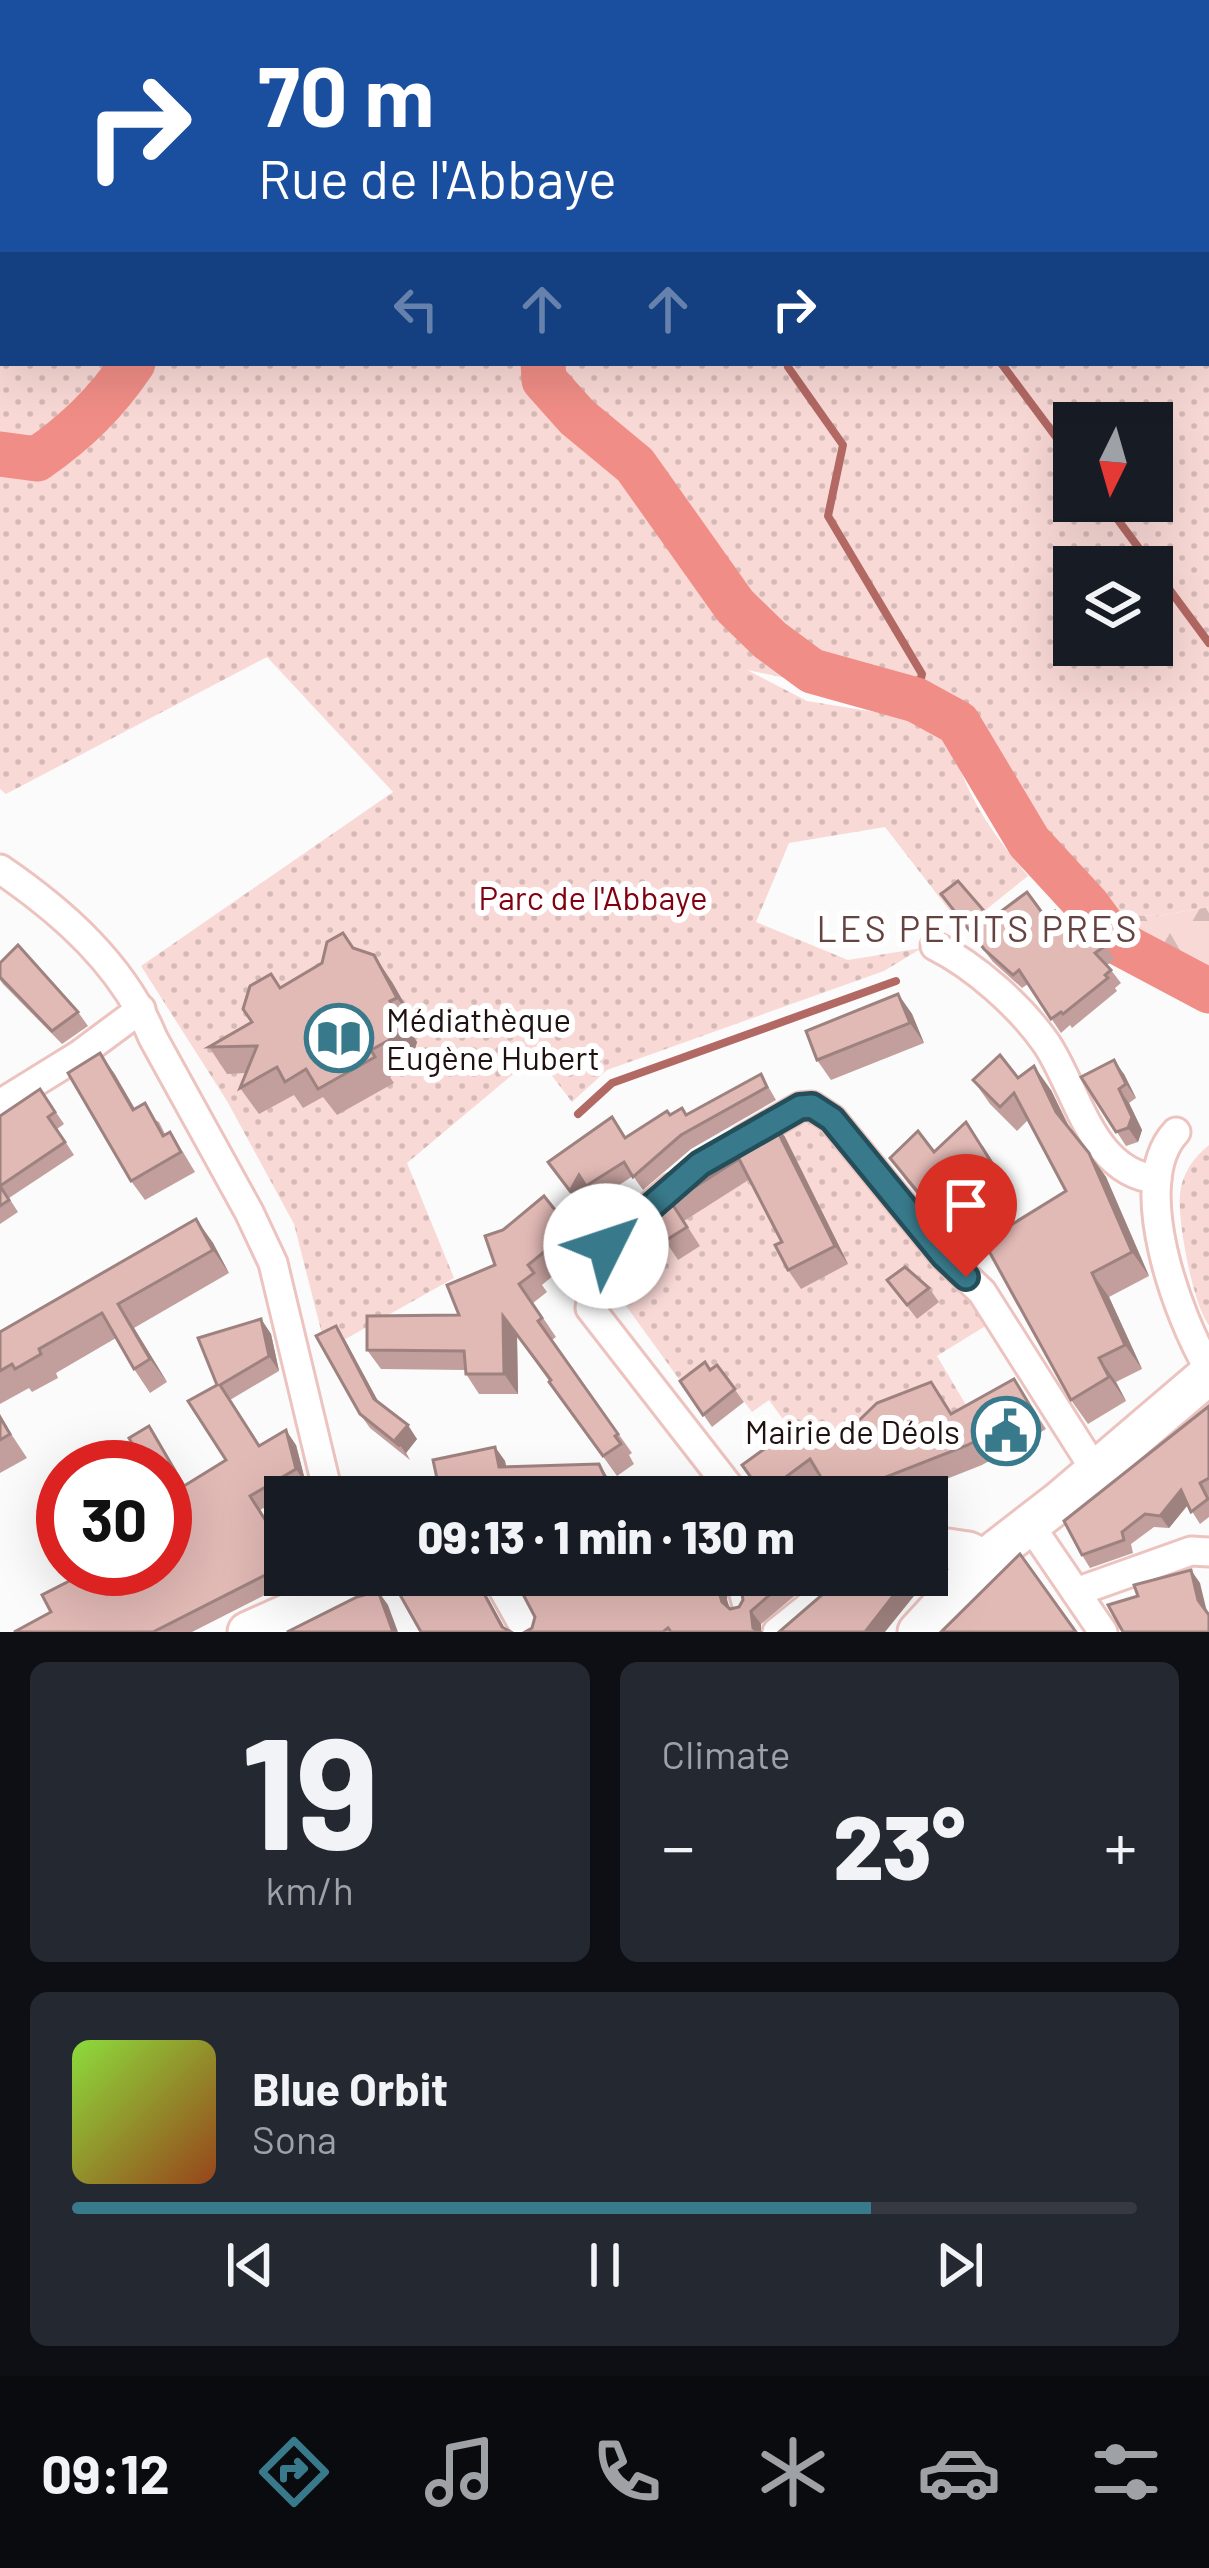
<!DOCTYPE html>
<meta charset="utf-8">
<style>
:root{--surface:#171b24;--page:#242831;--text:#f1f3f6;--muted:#9ea1a6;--line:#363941;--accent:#387a8b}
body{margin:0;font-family:Barlow,sans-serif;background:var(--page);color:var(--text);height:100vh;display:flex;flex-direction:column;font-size:45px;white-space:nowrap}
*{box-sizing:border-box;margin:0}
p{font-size:39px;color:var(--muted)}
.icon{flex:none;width:66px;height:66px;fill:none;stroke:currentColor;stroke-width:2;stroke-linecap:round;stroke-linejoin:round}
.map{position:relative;height:1632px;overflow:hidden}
.details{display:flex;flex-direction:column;gap:30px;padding:30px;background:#0d0f14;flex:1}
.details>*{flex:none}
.banner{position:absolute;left:0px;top:0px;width:1209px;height:366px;box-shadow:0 12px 48px #0002;background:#1a4fa0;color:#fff;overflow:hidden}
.needle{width:78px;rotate:185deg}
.fabs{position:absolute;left:1053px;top:402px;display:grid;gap:24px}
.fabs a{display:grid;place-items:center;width:120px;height:120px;border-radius:0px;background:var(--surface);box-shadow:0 12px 48px #0002;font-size:60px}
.speed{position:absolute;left:36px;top:1440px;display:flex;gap:24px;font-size:60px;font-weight:700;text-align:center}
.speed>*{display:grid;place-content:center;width:156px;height:156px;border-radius:50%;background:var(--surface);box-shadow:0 12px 48px #0002;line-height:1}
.speed .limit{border:18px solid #d22;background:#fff;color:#111}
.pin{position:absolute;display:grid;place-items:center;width:102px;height:102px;color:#fff;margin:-123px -51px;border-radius:50% 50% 50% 0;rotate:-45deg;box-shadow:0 0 12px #0007}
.pin .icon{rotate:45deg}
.me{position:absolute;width:132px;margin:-66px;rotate:49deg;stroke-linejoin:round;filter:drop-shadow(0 0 9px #0008)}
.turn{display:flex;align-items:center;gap:42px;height:252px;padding:0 60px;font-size:54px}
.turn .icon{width:156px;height:156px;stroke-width:2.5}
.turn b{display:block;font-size:84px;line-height:102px}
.lanes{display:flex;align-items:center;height:114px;padding:0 60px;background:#0003;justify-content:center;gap:60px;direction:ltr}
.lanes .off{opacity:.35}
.big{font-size:90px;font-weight:800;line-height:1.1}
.details .widget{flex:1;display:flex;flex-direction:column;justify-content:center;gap:18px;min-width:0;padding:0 42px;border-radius:18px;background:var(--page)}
.details .dial{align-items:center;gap:0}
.dial b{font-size:156px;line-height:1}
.song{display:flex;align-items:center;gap:36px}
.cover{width:144px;height:144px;border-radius:18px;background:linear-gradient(135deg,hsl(90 70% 55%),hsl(20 70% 35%))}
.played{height:12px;border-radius:6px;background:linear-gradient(90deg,var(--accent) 75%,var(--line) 75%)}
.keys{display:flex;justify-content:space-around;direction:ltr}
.heat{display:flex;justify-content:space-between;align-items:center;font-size:66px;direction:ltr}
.details .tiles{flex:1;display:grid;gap:30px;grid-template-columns:1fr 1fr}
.widget:last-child{grid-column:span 2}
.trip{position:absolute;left:264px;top:1476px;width:684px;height:120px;border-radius:0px;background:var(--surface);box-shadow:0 12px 48px #0002;font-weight:800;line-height:120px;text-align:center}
.tabs{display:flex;height:192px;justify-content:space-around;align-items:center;background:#090b0e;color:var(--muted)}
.tabs .icon{width:84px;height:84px}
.tabs .active{color:var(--accent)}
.tabs b{font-size:54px;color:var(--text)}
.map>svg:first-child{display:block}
.grass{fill:url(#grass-dots);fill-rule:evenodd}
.forest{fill:url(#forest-firs)}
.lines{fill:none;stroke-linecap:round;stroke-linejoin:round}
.stream{stroke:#b26863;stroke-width:8}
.river{stroke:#f08d86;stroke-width:45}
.lane-casing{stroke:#ecc3bf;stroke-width:20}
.street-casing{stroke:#ecc3bf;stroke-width:33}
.secondary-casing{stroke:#ecc3bf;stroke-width:45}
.lane{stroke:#fff;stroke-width:14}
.street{stroke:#fff;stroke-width:27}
.secondary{stroke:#fff;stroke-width:39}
.wall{fill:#c29f9c}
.shaded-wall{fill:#9e827f}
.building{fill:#e1b9b5;stroke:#9e827f;stroke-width:3}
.route-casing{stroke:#244f5a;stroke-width:30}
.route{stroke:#387a8b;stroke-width:21}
.labels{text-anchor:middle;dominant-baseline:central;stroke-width:12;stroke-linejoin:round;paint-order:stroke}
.park-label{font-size:33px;fill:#800211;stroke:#fff}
.poi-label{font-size:33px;fill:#201211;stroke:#fff;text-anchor:start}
.neighbourhood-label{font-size:36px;letter-spacing:3px;fill:#654340;stroke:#fff}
</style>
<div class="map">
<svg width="1209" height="1632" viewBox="0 0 1209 1632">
<defs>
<pattern id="grass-dots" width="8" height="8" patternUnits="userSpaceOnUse" patternTransform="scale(3)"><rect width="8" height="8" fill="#f9d9d6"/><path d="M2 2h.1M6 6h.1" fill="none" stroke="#d5b9b7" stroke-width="1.8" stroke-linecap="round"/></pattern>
<pattern id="forest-firs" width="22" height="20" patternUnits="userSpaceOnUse" patternTransform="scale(3)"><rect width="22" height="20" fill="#f9d9d6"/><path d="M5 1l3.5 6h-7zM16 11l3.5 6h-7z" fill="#d5b9b7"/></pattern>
</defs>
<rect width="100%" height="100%" fill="#fbfbfb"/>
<g class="grass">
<path d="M0,0h1209v907l-52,9 -81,-2 -112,-199 -217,-45 60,31 98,16 43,19c21,64 38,89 80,140l-65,52 -78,-101 -96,16 -33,79 92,38 74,-12 -38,23 -277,99 -35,32 -36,-47 -129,108 47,115 -128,72 -32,-126 -67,-123 -86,-135 252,-174 -126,-135 -261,137 -6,-5zM3,3h1203v360h-1203zM1074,423h78v78h-78zM1074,567h78v78h-78z"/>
<polygon points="817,1121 964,1290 987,1325 937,1356 969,1410 818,1457 798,1440 769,1400 752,1412 726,1378 689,1393 616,1292 647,1267 628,1240 637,1228 781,1129"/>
<path d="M1209,1145v180c-16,-20 -32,-105 -29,-131 2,-21 14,-37 29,-49z"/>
</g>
<polygon class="forest" points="1209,907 1209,970 1076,914 1157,916"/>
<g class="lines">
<g class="stream">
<polyline points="1001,363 1074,461"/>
<polyline points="788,367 843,445 828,516 922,674 916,700"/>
<polyline points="1104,501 1209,643"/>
<polyline points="578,1114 612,1083 896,981"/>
</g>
<g class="river">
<polyline points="543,363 544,380 577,417 635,465 735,606 770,640 812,671 916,700 958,723 1029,842 1088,906 1113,940 1209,991"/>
<path d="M0,454l37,5c39,-27 69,-56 96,-96"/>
</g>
<g class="lane-casing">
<g id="lane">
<polyline points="435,1486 438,1497"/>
<polyline points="741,1575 738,1597 742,1612"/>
</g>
</g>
<g class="street-casing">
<g id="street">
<path d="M0,869c63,43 124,97 153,169l96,174 24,51 56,234"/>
<path d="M935,946c40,20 85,60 111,97 31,45 45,131 111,136"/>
<polyline points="0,1104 79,1055 141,1009"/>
<path d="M1176,1132c-48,51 2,185 33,237"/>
<polyline points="743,1140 800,1107 812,1106 832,1119 944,1256 982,1292 1095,1470"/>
<path d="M672,1188c-50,44 -73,50 -82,120l147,189"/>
<polyline points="1030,1525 1103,1632"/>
<polyline points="495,1575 527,1632"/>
<polyline points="1076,1592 1191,1551 1209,1552"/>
<polyline points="777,1632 838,1583 841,1575"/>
</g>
</g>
<g class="secondary-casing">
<g id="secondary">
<polyline points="927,1546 968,1552 984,1560"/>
<polyline points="248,1632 375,1575"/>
<polyline points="918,1632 984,1560 1059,1502 1209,1374"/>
</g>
</g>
<use href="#lane" class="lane"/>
<use href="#street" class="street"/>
<use href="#secondary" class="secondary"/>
</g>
<g class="wall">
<polygon points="951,908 991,919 1046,918 1105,946 1115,959 1107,965 1121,983 1115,988 1117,991 1072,1028 1070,1025 1061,1033 1028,984 1022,988 993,962"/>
<polygon points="354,949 392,982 416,1024 409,1028 417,1042 410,1066 390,1077 394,1083 337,1115 323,1097 303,1108 294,1095 259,1114 240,1088 246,1073 227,1074 209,1047 252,1022 281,988"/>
<polygon points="0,963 78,1012 88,1026 62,1044 3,984 0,980"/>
<polygon points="898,994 912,1014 924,1043 831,1080 817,1060"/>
<polygon points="114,1073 135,1109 159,1122 165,1134 183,1152 195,1172 145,1200 131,1181"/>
<polygon points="761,1074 776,1100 691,1149 643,1190 633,1176 596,1200 588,1189 579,1204 548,1162 626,1137 682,1108 687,1115"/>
<polygon points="1124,1074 1136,1098 1129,1103 1142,1130 1138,1142 1126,1146 1081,1077"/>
<polygon points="1018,1078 1051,1090 1070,1128 1106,1177 1149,1276 1109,1297 1142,1369 1116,1382 1126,1401 1088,1424 1071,1400 982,1239 977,1243 965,1228 952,1237 907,1182 890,1158 983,1146 1012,1192 983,1214 998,1233 1066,1191 1028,1120 1017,1131 990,1104 973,1080"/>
<polygon points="40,1089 64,1124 57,1129 74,1155 9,1198 18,1212 0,1224 0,1116"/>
<polygon points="771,1118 785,1137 848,1264 801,1289 788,1270 782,1242 750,1179 684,1221 700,1246 678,1260 643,1207"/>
<polygon points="196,1219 213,1243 229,1273 134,1328 167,1382 150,1393 134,1369 116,1338 56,1373 58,1378 32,1392 29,1388 0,1404 0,1332"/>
<polygon points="503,1230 571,1230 585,1249 542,1285 547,1292 533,1303 556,1337 552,1340 632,1453 629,1455 634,1464 617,1476 517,1336 518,1394 479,1394 466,1374 465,1370 381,1369 367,1350 459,1315 495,1265"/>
<polygon points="887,1280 929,1288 939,1302 917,1319"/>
<polygon points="261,1319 271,1334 279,1371 230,1400 260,1445 296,1445 306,1484 260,1510 271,1529 285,1521 285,1575 304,1575 192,1632 14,1632 51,1612 91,1575 165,1569 167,1507 149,1426 185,1485 226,1460 217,1385"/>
<polygon points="345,1340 378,1402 417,1439 406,1453 410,1460 370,1428 360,1414"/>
<polygon points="717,1365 744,1402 712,1427 680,1381 710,1370"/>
<polygon points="1014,1379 1046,1429 982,1465 901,1497 833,1497 823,1480 801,1497 764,1497 742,1465 804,1437 827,1442 952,1413"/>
<polygon points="1209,1406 1209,1517 1200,1524 1188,1505 1169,1528 1154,1527 1131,1544 1133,1553 1090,1568 1082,1555"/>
<polygon points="0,1417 27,1458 0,1473"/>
<polygon points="495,1447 505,1461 506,1467 599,1464 608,1478 617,1497 441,1497"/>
<polygon points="741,1575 815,1575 817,1577 761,1624 761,1632 525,1632 727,1600 730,1609 739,1607 743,1600"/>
</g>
<g class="shaded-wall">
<polygon points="374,955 392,982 416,1024 397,998"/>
<polygon points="898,994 912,1014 924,1043 910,1023"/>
<polygon points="390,1001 417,1042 410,1066 391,1039"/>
<polygon points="100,1053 114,1073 147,1130 133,1110"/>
<polygon points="1114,1060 1124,1074 1136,1098 1126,1084"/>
<polygon points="1034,1066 1051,1090 1073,1136 1056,1112"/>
<polygon points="1119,1089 1129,1103 1142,1130 1138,1142 1128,1128"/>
<polygon points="771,1118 785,1137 848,1264 835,1246"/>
<polygon points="1089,1153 1106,1177 1149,1276 1132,1252"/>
<polygon points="579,1175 588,1189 579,1204 570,1191"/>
<polygon points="196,1219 213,1243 229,1273 213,1250"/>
<polygon points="1092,1273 1109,1297 1142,1369 1125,1345"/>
<polygon points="118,1304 134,1328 167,1382 150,1359"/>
<polygon points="503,1316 517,1336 518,1394 504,1374"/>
<polygon points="261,1319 271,1334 279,1371 269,1356"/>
<polygon points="336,1326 345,1340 384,1412 374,1399"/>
<polygon points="1099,1358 1116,1382 1126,1401 1109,1377"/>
<polygon points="408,1425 417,1439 406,1453 410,1460 396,1439"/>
<polygon points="286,1430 296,1445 306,1484 296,1469"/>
<polygon points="495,1447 505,1461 509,1481 499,1467"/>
<polygon points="599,1464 608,1478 617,1497 613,1494"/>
<polygon points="1181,1490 1190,1502 1169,1528 1160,1516"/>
<polygon points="1191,1570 1200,1583 1207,1612 1198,1600"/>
<polygon points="474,1575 475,1575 507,1632 505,1632"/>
<polygon points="719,1575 730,1575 727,1600 732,1616 722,1602 717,1586"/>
<polygon points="904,1582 914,1596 885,1632 865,1632"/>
<polygon points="378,1591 388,1605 398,1632 393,1632"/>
<polygon points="751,1611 761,1624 761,1632 753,1628"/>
</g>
<g class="building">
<polygon points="958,881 991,919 1027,892 1046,918 1055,911 1070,930 1080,922 1105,946 1095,953 1111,970 1105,975 1108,978 1063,1014 1061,1012 1051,1019 1019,970 1013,975 984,949 941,894"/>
<polygon points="343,933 353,948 374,955 397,998 390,1001 398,1016 391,1039 371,1050 375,1057 318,1089 306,1069 285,1082 277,1067 240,1088 257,1046 209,1047 252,1022 243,1009 250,986 271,974 280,988 322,963 327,942"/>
<polygon points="18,945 78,1012 52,1031 0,977 0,963"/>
<polygon points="898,994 910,1023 817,1060 806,1031"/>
<polygon points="100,1053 133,1110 145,1103 163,1136 170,1132 181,1152 131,1181 68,1073"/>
<polygon points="1000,1055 1018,1078 1034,1066 1056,1112 1089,1153 1132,1252 1092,1273 1125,1345 1099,1358 1109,1377 1071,1400 968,1213 960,1219 948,1204 935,1213 890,1158 918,1131 934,1152 966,1122 995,1168 965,1190 998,1233 1066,1191 1014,1093 1000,1107 973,1080"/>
<polygon points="1114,1060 1126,1084 1119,1089 1132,1117 1128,1128 1116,1132 1081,1077"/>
<polygon points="761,1074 767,1087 681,1135 633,1177 624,1162 586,1186 579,1175 570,1191 548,1162 612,1117 625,1138 667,1111 670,1115 682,1108 686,1115"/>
<polygon points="40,1089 55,1112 48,1117 65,1142 0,1186 0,1116"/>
<polygon points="771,1118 835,1246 788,1270 775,1245 782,1242 739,1159 671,1202 687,1227 665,1241 643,1207 697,1160"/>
<polygon points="0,1186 9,1200 0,1206"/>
<polygon points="544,1196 571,1230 528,1265 534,1273 519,1284 542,1318 538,1321 618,1434 615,1436 621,1444 603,1456 549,1382 551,1380 503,1316 504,1374 466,1374 464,1351 367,1350 367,1316 459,1315 447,1285 495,1265 485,1236 503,1230"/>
<polygon points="196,1219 213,1250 118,1304 150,1359 134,1369 102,1313 39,1349 41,1354 15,1369 12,1364 0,1371 0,1332"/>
<polygon points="905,1267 929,1288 907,1305 887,1280"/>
<polygon points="261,1319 269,1356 220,1385 259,1446 286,1430 296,1469 250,1496 271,1529 285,1521 285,1565 153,1632 14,1632 51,1612 42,1595 89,1571 91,1575 104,1569 165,1569 165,1508 167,1507 165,1467 145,1467 129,1438 149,1426 184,1486 226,1460 188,1401 217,1385 198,1338"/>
<polygon points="336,1326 374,1399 408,1425 396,1439 400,1446 360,1414 316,1336"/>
<polygon points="705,1362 710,1370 717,1365 735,1389 703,1415 680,1381"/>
<polygon points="1014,1379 1032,1409 968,1445 835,1497 833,1497 810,1459 763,1494 742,1465 796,1426 804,1437 817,1428 827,1442 845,1434 877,1403 931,1382 951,1414"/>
<polygon points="1209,1406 1209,1478 1200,1483 1208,1499 1191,1512 1181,1490 1160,1516 1145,1514 1122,1532 1124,1540 1082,1555 1064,1521"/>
<polygon points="0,1417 10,1434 0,1440"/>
<polygon points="495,1447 499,1467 599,1464 613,1494 517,1494 517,1482 454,1497 441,1497 433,1460"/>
<polygon points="1020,1554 1076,1632 941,1632"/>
<polygon points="1191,1570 1198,1600 1209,1615 1209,1632 1123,1632 1108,1605 1138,1596 1134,1585"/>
<polygon points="433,1575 474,1575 502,1627 511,1632 421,1632 395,1586"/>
<polygon points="513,1575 719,1575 717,1586 722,1602 730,1609 739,1607 743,1600 740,1582 741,1575 793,1575 751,1611 753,1628 760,1632 671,1632 668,1628 663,1632 525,1632 532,1628 535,1617"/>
<polygon points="845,1575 897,1575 904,1582 865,1632 779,1632"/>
<polygon points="378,1591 393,1632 287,1632 357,1597"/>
</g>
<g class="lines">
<g class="route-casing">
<polyline id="route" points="606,1246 700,1164 800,1107 812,1106 832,1119 944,1256 966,1277"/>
</g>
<use href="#route" class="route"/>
</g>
<defs>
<g id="library-ring" transform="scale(3.45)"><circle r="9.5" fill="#fff" stroke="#387a8b" stroke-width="1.5"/><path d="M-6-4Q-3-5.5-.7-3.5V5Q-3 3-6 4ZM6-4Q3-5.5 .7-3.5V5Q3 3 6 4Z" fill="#387a8b"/></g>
<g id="civic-ring" transform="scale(3.45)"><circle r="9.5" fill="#fff" stroke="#387a8b" stroke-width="1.5"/><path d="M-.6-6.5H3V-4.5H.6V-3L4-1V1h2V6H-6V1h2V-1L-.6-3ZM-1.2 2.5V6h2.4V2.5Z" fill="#387a8b"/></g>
</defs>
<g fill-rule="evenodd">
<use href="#library-ring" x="339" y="1038"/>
<use href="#civic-ring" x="1006" y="1431"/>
</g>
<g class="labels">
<g class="park-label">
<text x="593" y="897">Parc de l'Abbaye</text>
</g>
<g class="poi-label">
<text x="386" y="1019">Médiathèque<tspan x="386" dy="38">Eugène Hubert</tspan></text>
<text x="960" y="1431" text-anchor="end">Mairie de Déols</text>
</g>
<g class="neighbourhood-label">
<text x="978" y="927">LES PETITS PRES</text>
</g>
</g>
</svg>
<div class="fabs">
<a><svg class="needle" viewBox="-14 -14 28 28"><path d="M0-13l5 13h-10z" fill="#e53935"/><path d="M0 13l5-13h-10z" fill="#9ea1a6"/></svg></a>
<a><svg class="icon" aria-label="layers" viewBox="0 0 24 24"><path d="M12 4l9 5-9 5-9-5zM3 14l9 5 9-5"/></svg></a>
</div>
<div class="speed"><div class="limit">30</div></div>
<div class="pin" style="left:966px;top:1277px;background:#d93025"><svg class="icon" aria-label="arrive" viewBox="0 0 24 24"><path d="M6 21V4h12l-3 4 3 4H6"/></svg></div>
<svg class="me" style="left:606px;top:1246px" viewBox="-20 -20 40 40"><circle r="19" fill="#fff"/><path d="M0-13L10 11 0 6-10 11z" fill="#387a8b"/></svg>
<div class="trip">09:13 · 1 min · 130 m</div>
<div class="banner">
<div class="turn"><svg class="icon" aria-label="right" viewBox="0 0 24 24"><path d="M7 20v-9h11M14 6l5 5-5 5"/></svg><div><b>70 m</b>Rue de l'Abbaye</div></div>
<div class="lanes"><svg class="icon off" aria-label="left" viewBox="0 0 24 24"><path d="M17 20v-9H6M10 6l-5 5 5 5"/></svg><svg class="icon off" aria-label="ahead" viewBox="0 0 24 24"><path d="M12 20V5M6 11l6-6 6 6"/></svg><svg class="icon off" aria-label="ahead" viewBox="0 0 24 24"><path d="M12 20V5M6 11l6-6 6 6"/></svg><svg class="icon" aria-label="right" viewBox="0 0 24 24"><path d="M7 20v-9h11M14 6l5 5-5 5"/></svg></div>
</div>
</div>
<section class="details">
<div class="tiles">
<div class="widget dial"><b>19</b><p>km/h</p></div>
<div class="widget"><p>Climate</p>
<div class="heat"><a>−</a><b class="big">23°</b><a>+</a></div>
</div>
<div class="widget">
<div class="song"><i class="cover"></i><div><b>Blue Orbit</b><p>Sona</p></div></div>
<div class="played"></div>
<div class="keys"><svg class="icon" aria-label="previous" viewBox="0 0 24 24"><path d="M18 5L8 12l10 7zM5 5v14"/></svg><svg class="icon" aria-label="pause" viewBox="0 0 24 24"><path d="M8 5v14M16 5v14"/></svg><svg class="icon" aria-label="next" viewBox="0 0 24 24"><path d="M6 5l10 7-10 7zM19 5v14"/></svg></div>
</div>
</div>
</section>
<nav class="tabs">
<b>09:12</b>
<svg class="icon active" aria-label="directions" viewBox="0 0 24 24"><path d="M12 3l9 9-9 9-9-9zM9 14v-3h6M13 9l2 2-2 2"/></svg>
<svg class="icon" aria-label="music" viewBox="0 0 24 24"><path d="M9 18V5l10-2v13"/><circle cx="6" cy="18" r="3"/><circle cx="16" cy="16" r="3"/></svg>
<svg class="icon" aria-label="phone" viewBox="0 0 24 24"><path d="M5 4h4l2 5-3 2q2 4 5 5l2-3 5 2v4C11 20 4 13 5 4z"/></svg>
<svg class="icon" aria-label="climate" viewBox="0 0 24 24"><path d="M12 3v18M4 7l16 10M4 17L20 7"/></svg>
<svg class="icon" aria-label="car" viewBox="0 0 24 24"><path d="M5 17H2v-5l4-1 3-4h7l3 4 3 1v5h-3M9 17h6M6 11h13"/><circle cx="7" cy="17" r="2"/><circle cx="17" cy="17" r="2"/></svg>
<svg class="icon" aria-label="filters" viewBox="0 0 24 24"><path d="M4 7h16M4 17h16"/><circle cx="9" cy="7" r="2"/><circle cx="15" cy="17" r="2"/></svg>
</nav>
